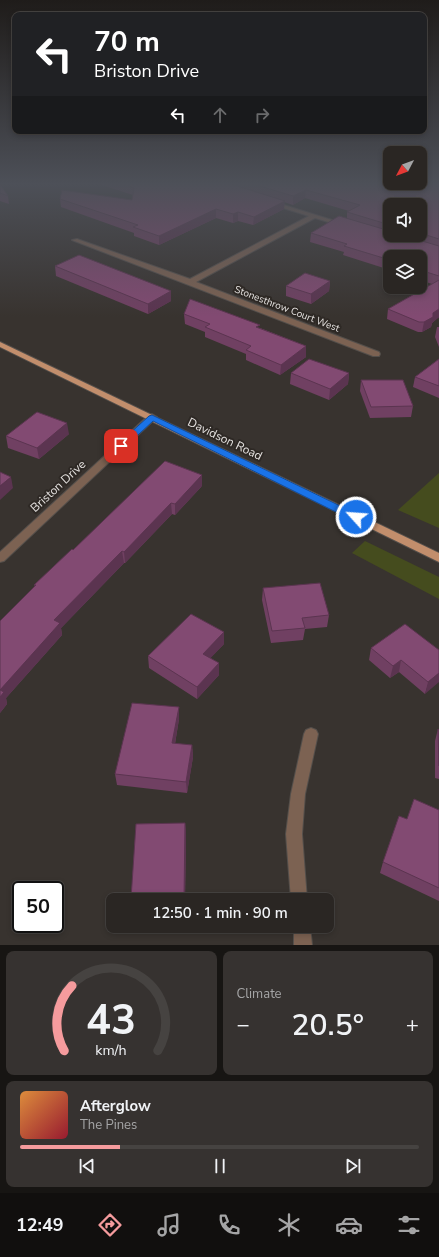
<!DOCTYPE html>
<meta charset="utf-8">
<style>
:root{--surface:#2a2623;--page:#363230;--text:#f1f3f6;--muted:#a5a5a6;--line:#464341;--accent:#f59b9d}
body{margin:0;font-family:"Nunito Sans",sans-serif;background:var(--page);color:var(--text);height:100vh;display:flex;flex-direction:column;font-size:15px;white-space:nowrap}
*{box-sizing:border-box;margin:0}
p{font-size:13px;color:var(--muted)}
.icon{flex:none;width:22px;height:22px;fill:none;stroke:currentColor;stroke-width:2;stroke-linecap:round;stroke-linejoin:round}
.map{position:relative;height:945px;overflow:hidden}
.panel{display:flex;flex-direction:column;gap:6px;padding:6px;background:#171513;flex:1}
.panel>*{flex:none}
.banner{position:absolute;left:12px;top:12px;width:415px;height:122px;border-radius:8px;box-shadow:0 2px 6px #0003,0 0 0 1px var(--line);background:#202124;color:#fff;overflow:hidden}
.needle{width:26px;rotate:229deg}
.controls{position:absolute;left:383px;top:146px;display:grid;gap:8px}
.controls a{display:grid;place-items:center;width:44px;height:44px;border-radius:8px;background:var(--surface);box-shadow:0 2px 6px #0003,0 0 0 1px var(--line);font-size:20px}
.speed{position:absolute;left:12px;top:881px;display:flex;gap:8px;font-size:20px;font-weight:700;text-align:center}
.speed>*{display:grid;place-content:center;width:52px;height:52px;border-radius:50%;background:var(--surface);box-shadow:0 2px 6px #0003,0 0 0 1px var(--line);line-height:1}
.speed .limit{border:2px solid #111;border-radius:6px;background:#fff;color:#111}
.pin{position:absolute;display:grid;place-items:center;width:34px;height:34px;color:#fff;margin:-17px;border-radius:8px;box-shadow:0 2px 6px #0006}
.me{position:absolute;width:44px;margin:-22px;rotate:296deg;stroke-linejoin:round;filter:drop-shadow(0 0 3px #0008)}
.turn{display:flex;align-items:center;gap:14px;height:84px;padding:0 16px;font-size:18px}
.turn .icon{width:52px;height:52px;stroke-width:2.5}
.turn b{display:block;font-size:28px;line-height:34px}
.lanes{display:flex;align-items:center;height:38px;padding:0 16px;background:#0003;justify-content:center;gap:20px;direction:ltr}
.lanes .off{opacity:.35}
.big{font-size:30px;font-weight:600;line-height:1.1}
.panel .card{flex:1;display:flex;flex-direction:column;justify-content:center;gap:6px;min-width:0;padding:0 14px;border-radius:8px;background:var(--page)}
.panel .dial{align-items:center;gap:0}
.dial svg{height:104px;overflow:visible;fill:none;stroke:var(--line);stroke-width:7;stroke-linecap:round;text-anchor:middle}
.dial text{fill:var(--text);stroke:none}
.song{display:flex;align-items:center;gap:12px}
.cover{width:48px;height:48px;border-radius:6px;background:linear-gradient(135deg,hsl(30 70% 55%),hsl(350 70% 35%))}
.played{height:4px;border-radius:2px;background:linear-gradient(90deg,var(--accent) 25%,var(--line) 25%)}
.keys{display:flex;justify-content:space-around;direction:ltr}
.heat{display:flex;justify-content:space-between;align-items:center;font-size:22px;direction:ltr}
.panel .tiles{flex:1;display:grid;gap:6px;grid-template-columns:1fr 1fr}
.card:last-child{grid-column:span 2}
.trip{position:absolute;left:106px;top:893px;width:228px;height:40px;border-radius:8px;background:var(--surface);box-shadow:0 2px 6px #0003,0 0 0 1px var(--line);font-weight:600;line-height:40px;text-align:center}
.menu{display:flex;height:64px;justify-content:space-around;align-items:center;background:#110f0e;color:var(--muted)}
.menu .icon{width:28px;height:28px}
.menu .on{color:var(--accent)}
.menu b{font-size:18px;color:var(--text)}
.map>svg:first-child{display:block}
.green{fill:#454c1e}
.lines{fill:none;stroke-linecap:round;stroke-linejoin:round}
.minor-casing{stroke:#544f4b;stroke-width:2}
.major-casing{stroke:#544f4b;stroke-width:2}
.minor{fill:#7c6252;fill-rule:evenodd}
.major{fill:#c28e6c;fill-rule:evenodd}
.wall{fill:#704062;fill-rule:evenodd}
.shaded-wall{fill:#5b3450}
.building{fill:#824a72;stroke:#5b3450}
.route{fill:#1a73e8;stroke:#114b97}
.labels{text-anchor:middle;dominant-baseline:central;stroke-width:4;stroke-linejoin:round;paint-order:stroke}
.far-street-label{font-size:10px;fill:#e5e2e0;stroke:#2e2925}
.street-label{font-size:12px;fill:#e5e2e0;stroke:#2e2925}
</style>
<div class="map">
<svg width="439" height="945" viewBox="0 0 439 945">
<rect width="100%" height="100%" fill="#38332f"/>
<g class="green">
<polygon points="439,473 439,528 398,510"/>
<polygon points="365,541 439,577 439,599 352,553"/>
</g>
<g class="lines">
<g class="minor-casing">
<g id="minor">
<polygon points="270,202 274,202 348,225 345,227 315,218 196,282 379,352 380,354 379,356 373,356 72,240 77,239 190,279 309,216 270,204"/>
<polygon points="152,414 157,417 155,419 4,561 0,562 0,552 149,415"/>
<polygon points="311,728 316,730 318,734 305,794 302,834 307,900 291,900 286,834 291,794 304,734 306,730"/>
<polygon points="294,926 310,926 312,945 294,945"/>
</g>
</g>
<g class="major-casing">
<polygon id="major" points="0,342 439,553 439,562 0,347"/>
</g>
<use href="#minor" class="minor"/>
<use href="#major" class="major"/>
</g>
<g class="wall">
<polygon points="0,184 8,196 9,204 0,201"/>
<path d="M99,184h340v133l-7,6 -1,4 -9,5h-4l-31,-13 1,-10 44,-25 -12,-4v-23h-30v13l-47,-15 1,-3 -34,-10 1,-9 36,-14v-7l2,-1 -44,-13 -12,7 -9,-3v7l-31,16 -15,-4 -5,2 -17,-5 -57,27 -25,-9v-3l-73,-26 -1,-8 72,1 1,-5zM390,205h30v30h-30z"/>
<polygon points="55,266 171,291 171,301 148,314 56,276"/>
<polygon points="330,281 329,291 311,304 286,296 286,286"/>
<polygon points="184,314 260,328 306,346 306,357 280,375 246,360 246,354 205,337 205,332 185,324"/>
<polygon points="437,327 439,327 439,347 435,337"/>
<polygon points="439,359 439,398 413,387 415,377"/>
<polygon points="291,373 349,373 348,384 329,400 290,384"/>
<polygon points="361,380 413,406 411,417 370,418 360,391"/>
<polygon points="69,434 39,459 8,448 6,436"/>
<polygon points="202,486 175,515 172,514 125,563 124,563 61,628 62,635 6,698 7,704 0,713 35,586 34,585 73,550"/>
<polygon points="263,588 329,615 327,627 305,629 303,640 271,643 262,600"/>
<polygon points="224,644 210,658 219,663 219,675 197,699 149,668 148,656"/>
<polygon points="371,648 439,650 425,694 399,672 390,678 369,660"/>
<polygon points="179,719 175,744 192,745 193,757 187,793 117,785 115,774"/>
<polygon points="438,729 439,730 439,779 435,778 435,741"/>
<polygon points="439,810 439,901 380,873 383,862"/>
<polygon points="185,823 186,834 185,900 131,900 136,824"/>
</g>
<g class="shaded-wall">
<polygon points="306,190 305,198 293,205 293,196"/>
<polygon points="285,201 284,209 253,225 254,217"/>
<polygon points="216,209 216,218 159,245 159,236"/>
<polygon points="238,212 238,221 233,223 233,214"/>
<polygon points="330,281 329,291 311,304 311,294"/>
<polygon points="171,291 171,301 148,314 148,304"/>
<polygon points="439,309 439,317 432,323 431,327 422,332 424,322 433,313"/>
<polygon points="306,346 306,357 280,375 281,365"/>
<polygon points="349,373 348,384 329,400 330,389"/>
<polygon points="67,423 69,434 39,459 37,448"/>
<polygon points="202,475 202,486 175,515 175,504"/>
<polygon points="11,477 13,488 0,500 0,486"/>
<polygon points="171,503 172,514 125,563 124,552"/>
<polygon points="122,551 124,563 61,628 62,635 6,698 7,704 0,713 0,690 54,620"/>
<polygon points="224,632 224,644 203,666 203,654"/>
<polygon points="401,660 399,672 390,678 393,666"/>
<polygon points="219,663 219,675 197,699 197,687"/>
<polygon points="439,673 439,682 425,694 428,682"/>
<polygon points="179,707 179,719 173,755 172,743"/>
<polygon points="192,745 193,757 187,793 186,782"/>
<polygon points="185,823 186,834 185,900 184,900"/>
</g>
<g class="building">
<polygon points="0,184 8,196 0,193"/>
<polygon points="124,184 231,184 285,201 254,217 238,212 233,214 216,209 159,236 133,227 138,225 60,199 62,190 132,200 134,188"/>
<polygon points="253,184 439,184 439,239 420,233 420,205 390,205 390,225 347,212 360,205 306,190 293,196"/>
<polygon points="339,216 390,231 390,235 402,235 439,246 439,276 420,270 420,257 390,257 390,260 344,246 347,244 311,233"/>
<polygon points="79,255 171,291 148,304 55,266"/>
<polygon points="305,273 330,281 311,294 286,286"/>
<polygon points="439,280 439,309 433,313 433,317 424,322 419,322 388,309"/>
<polygon points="190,299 260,325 256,327 306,346 281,365 246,350 251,346 205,327 210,324 184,314"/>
<polygon points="309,359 349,373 330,389 291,373"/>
<polygon points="439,359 439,386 415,377"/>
<polygon points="361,380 403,380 413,406 371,407"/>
<polygon points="37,412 67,423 37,448 6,436"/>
<polygon points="165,461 202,475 175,504 171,503 124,552 122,551 54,620 60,623 0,690 0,621 36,585 34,585 72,549 73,550"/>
<polygon points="0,472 11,477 0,486"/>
<polygon points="320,583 329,615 302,618 305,628 272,631 263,588"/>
<polygon points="191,614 224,632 203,654 219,663 197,687 148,656"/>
<polygon points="405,624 439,650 439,673 428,682 401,660 393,666 371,648"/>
<polygon points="0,690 4,692 0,697"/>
<polygon points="132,703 179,707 172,743 192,745 186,782 115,774"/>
<polygon points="438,729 439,730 439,766"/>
<polygon points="414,799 439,810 439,888 383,862 399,816 407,819"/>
<polygon points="185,823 184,899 131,899 136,824"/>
</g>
<linearGradient id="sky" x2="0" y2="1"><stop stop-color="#1f1c1a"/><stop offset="0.58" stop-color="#4d5058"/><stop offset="1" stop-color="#4d5058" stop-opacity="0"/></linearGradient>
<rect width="439" height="317" fill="url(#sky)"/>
<polygon class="route" points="152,415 359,515 360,517 356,521 352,520 153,421 124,448 118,448 116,446 118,444 149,416"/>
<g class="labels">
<g class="far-street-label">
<text transform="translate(287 309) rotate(21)">Stonesthrow Court West</text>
</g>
<g class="street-label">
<text transform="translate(225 439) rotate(26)">Davidson Road</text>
<text transform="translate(58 486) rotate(-43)">Briston Drive</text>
</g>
</g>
</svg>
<div class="controls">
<a><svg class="needle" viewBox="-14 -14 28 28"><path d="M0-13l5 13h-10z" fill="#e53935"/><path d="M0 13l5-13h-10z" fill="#a5a5a6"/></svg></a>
<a><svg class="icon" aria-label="sound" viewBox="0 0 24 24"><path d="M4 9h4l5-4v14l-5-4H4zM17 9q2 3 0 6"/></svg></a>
<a><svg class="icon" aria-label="layers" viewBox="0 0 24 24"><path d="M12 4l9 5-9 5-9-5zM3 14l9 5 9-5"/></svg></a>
</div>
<div class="speed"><div class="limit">50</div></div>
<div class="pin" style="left:121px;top:446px;background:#d93025"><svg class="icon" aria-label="arrive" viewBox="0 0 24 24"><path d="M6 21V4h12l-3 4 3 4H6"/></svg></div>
<svg class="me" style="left:356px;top:517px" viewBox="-20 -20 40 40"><circle r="17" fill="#1a73e8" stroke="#fff" stroke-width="3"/><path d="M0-11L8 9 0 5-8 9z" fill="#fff"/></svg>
<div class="trip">12:50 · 1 min · 90 m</div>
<div class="banner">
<div class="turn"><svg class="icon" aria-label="left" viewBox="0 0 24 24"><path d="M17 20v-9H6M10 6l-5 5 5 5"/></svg><div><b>70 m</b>Briston Drive</div></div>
<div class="lanes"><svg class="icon" aria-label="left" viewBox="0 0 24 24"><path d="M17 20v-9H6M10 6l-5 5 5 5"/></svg><svg class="icon off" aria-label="ahead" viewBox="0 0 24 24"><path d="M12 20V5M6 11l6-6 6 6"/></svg><svg class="icon off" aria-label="right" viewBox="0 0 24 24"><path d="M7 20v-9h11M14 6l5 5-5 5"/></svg></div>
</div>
</div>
<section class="panel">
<div class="tiles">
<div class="card dial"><svg viewBox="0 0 100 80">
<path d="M14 69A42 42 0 1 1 86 69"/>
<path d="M14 69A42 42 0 0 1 20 19" stroke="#f59b9d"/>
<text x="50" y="56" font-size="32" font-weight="700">43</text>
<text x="50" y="72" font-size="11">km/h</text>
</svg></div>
<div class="card"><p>Climate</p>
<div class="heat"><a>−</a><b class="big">20.5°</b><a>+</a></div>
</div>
<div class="card">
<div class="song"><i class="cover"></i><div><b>Afterglow</b><p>The Pines</p></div></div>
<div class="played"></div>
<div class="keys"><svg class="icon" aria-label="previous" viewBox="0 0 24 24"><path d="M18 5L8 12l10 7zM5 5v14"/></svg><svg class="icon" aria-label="pause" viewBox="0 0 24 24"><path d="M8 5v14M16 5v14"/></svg><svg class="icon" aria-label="next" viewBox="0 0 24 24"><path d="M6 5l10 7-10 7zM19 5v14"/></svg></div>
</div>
</div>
</section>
<nav class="menu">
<b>12:49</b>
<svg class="icon on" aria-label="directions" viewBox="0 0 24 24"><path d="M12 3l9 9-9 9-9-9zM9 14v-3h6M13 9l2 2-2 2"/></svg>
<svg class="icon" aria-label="music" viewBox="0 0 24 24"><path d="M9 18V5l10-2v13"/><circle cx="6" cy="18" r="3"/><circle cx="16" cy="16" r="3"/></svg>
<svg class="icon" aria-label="phone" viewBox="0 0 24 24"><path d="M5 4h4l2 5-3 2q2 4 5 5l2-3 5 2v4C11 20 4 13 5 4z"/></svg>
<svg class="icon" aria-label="climate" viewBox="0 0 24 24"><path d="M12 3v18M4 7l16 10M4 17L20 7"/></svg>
<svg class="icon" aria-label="car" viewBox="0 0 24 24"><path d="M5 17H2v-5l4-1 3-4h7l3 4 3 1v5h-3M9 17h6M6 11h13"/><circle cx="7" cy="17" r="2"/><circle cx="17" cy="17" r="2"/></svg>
<svg class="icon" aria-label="filters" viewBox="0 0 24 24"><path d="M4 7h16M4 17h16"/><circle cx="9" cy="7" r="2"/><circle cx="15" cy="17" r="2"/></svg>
</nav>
